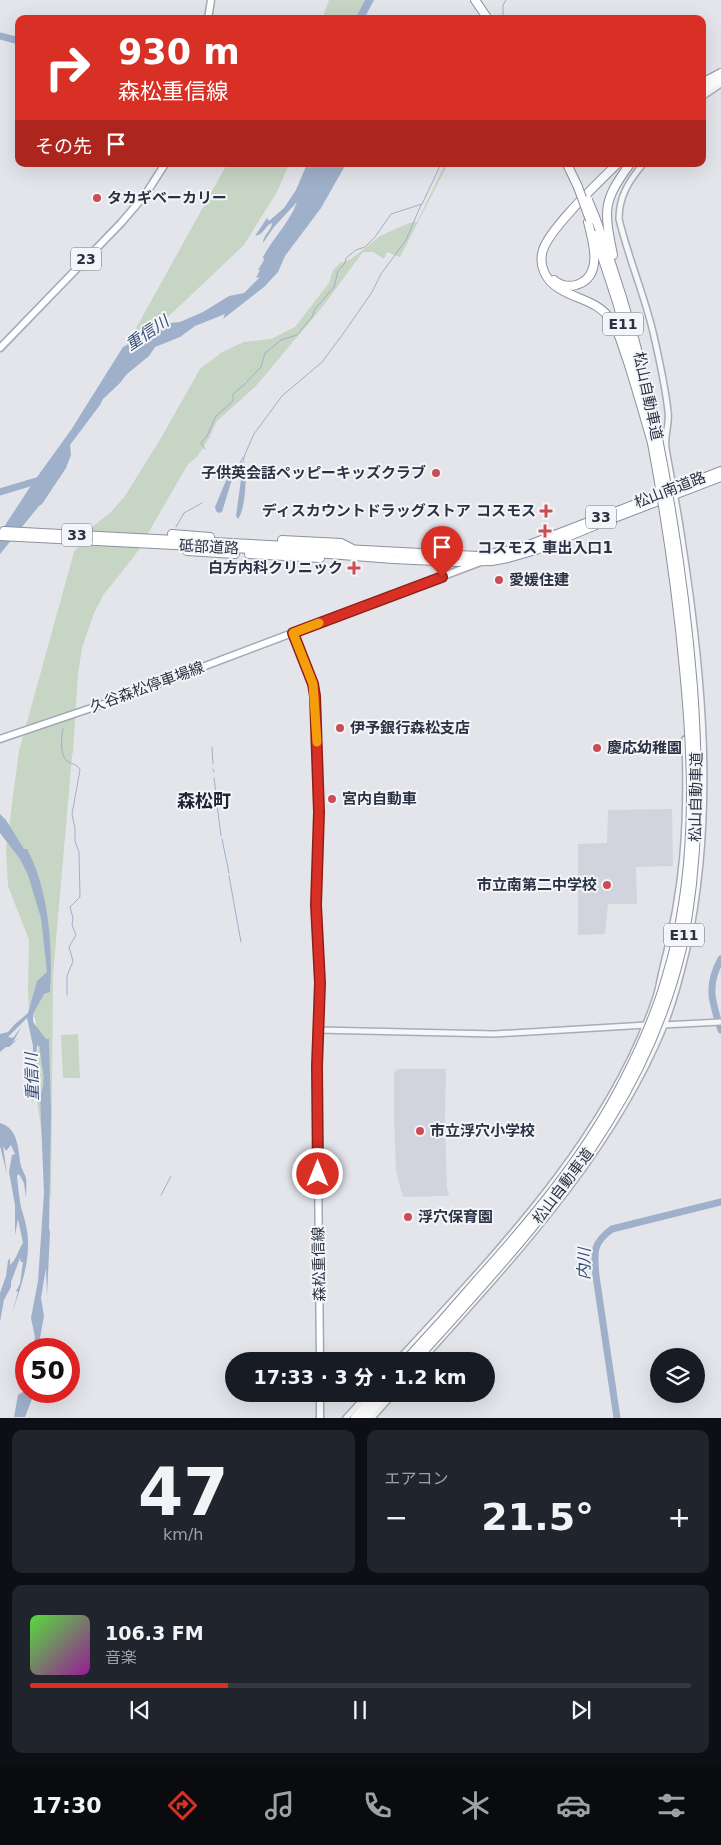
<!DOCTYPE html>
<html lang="ja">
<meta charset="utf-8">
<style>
:root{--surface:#171b24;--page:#20242c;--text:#f1f3f6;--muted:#9ea1a6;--line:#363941;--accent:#d93025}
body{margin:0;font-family:"DejaVu Sans","Noto Sans JP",sans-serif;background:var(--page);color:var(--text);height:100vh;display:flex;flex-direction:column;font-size:19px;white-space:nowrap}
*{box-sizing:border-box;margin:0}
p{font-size:16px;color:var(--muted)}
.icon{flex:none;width:28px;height:28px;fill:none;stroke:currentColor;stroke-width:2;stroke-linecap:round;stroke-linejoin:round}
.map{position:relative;height:1418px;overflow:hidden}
.sheet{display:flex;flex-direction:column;gap:12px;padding:12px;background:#0d0f14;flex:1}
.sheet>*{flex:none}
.banner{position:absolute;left:15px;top:15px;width:691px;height:152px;border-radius:10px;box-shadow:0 5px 20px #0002;background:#d93025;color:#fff;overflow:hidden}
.buttons{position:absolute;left:650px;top:1348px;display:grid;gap:10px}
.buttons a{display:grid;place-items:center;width:55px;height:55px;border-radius:50%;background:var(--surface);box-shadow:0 5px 20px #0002;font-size:25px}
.speed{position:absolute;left:15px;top:1338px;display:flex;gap:10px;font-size:25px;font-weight:700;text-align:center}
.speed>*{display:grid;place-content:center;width:65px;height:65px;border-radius:50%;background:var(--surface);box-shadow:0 5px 20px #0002;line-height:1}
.speed .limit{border:8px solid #d22;background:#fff;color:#111}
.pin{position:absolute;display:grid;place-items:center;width:42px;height:42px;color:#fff;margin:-51px -21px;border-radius:50% 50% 50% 0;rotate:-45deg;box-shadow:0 0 5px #0007}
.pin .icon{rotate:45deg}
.me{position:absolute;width:55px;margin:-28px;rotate:0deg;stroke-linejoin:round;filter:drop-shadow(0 0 4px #0008)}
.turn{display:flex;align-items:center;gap:18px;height:105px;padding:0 20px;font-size:22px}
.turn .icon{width:65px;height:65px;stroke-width:2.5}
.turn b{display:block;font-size:35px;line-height:42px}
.then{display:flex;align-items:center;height:48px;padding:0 20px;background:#0003;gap:10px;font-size:19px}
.big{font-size:38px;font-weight:800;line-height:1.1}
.sheet .card{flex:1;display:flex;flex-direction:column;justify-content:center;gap:8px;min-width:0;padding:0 18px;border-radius:10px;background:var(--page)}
.sheet .dial{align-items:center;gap:0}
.dial b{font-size:65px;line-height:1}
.song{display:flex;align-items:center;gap:15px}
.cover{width:60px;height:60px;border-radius:8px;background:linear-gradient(135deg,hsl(110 70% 55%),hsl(300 70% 35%))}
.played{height:5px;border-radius:2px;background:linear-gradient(90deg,var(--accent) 30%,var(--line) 30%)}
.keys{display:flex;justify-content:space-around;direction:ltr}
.heat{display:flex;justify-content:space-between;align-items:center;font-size:28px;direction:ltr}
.sheet .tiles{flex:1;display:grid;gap:12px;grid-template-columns:1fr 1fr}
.card:last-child{grid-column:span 2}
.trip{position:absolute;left:225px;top:1352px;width:270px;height:50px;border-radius:25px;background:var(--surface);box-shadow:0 5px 20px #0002;font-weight:800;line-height:50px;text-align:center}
.tab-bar{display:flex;height:80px;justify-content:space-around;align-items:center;background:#090b0e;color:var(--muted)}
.tab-bar .icon{width:35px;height:35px}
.tab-bar .current{color:var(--accent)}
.tab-bar b{font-size:22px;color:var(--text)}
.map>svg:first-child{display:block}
.built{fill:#d1d4dd}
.green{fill:#c7d5c4}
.water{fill:#9fb0ca}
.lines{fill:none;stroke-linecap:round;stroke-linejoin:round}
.stream{stroke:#9fb0ca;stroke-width:1}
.river{stroke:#9fb0ca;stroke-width:7}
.minor-casing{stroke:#a8acb5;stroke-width:8}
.major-casing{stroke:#a2a9b6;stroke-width:9}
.highway-casing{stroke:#8b91a1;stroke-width:10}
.minor{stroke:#f6f7f9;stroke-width:5}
.major{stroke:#fff;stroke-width:6}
.highway{stroke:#fff;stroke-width:8}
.highway-bridge-casing{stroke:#8b91a1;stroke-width:10;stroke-linecap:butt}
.highway-bridge{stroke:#fff;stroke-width:8}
.route-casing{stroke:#8d1f18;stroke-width:12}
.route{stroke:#d93025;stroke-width:9}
.slow{stroke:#f59e0b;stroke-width:9}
.poi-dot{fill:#cc4c54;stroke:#f3f5f8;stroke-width:2}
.labels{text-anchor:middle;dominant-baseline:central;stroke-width:4;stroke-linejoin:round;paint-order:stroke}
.shield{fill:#f3f5f8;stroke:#676c79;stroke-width:1}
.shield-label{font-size:14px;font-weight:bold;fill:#2b3243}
.poi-label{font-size:15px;font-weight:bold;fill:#2b3243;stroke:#f3f5f8;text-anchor:start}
.street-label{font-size:15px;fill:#2b3243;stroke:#f3f5f8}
.water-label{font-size:16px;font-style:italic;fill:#364d76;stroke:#f3f5f8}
.quarter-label{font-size:18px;font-weight:bold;fill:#1d2334;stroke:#f3f5f8}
</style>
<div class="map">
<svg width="721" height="1418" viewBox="0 0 721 1418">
<rect width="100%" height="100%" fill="#e3e5eb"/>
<g class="built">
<polygon points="672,809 673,866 636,867 637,904 608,904 605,934 578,935 578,844 607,843 608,810"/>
<polygon points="398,1069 446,1069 445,1119 447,1189 449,1193 447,1196 404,1197 402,1194 396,1170 394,1117 394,1073"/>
</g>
<g class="green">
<polygon points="329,0 365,0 355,19 322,19"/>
<polygon points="227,164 289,164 278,190 244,245 114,368"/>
<polygon points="445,164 448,164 400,257 387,252 384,259 373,252 363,252 323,306 256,386 217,421 209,438 197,457 188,464 136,554 104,594 94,613 82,648 78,674 73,751 72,756 53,975 51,1201 35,1085 39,1039 35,1018 29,1012 28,990 29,940 8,886 6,849 19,751 74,552 92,527 111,512 125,496 161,438 200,369 222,352 244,342 271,339 295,327 329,283 333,270 340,263 351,259 380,236 409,223 417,222"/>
<polygon points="78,1034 80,1078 63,1078 61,1035"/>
</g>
<g class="water">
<polygon points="365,0 374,0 364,19 355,19"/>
<path d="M307,164h3v4l3,-4h33l-25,44 -36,48 -7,16 -14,15 -41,32 2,-5 -30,12 -15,11 -25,10 -6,9 -22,18 -7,9 -17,16 -3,6 -30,40 1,10 -5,13 -24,36 -3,2 -39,48v-21l32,-49 39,-54 52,-83 13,-7 9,1 7,-7 18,-11 10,-1 23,-10 26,-16 15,-3 16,-16 -4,1 4,-8h-2l6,-10 -1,-3c10,-19 27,-35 34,-55l-23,25 -11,16c0,-8 9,-13 9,-20 -8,3 -7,11 -17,13l12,-18 2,3 15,-13 12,-18z"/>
<polygon points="232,466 238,466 233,476 222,512 219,513 216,511 215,507"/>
<path d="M242,472l4,4c-1,13 -1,33 -8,43l-2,-3z"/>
<path d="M0,814l6,6 18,29h3c22,41 26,98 23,143l-6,2 -11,20v8l13,17h3l2,76 -2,113 1,4 -3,64 -1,-28 -5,30 3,18 -6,33h-5l2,-12 -4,-19 7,-37 6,-88 -4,-98c8,-16 0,-31 0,-48l-3,-2 -5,60 1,-59 -6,-28 -19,19 5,1 9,-12 -9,16 6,-4 -10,9h-3l-6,5v-18l8,-2 7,-8 13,-11 9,-32 10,-9 -6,-54 -13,-43 -8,-16 -20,-26z"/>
<path d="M0,1123c19,5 18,28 21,43 1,4 4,8 5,12 1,6 0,13 0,20l-2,-15 -5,-9 -2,2c1,10 2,21 4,31 3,11 7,22 7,34 1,24 -8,49 -16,72l6,-21 -2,-1 4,-7 3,-22h-2l-1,-4 -9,24v5l-7,13 -4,22v-29l6,-17 2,-15 2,-3v7c7,-6 8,-15 13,-22l-5,-24 -3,16v-30l-6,-33 3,-17 3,-1 -4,-9 -5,6 -3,-5 4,28 -7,-28z"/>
<polygon points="26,1390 26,1391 33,1391 32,1399 25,1417 14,1417 18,1395"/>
</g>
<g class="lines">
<g class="stream">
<polyline points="503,19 503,5 506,0"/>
<polyline points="205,449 201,443 207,436 216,416 233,401 233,394 244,385 261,367 265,353 281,340 297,335 312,317 315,309 334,287 338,271 345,263 346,258 356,250 365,247 375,237 391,214 422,204 441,164"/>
<polyline points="238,467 243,457"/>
<polyline points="242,474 242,466 245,454 254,434 282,396 322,362 343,334 372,292 381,274 406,240 421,205"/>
<polyline points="176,527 184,513 202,503"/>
<path d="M63,729c-2,9 -3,26 4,32 5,4 10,2 13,9l-8,44 3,15v12l4,11 1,45 -10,10 3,11 -1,7 4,10 -7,12 4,14 -6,15v19"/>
<polyline points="212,747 213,764"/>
<polyline points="213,769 214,772"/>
<polyline points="214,778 216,793"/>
<polyline points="216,796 221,836"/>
<polyline points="222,839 229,873"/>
<polyline points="229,876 241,942"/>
<polyline points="161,1195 171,1176"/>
</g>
<g class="river">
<polyline points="0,36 19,41"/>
<polyline points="0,492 43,479"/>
<path d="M721,959c-15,27 -9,43 0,71"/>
<path d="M617,1418l-21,-142c-2,-23 -4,-33 16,-47l109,-27"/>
</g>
<g class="minor-casing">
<g id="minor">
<polyline points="702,97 721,84"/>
<polyline points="663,1025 721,1022"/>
<polyline points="318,1030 494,1034 647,1025"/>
<path d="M397,1361c98,-107 210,-221 258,-361 4,-11 5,-21 8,-33 21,-79 25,-146 22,-228"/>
<path d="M421,1361c92,-103 190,-206 243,-335 10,-25 17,-52 23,-78 29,-134 16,-274 -5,-408 -4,-31 -11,-61 -16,-92 -2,-13 4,-24 2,-37 -3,-26 -9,-53 -15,-79 -9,-38 -25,-75 -34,-113 0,-23 10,-38 24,-55"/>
<polyline points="346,1418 368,1394"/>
<polyline points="372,1418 393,1394"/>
</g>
</g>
<g class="major-casing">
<g id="major">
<polyline points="208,19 211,0"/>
<polyline points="0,348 121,223 145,195 165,164"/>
<polyline points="442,577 442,558"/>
<polyline points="293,633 314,689 319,791 316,905 320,983 317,1066 320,1361"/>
<polyline points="0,739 115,700 478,563"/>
<polyline points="320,1394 320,1418"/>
</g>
</g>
<g class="highway-casing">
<g id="highway">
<polyline points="475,0 488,19"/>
<polyline points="702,83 721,73"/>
<polyline points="702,90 721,79"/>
<polyline points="567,164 578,187"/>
<path d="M617,164c-18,18 -67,64 -74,86 -5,16 3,31 17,39 18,11 38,12 51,31 8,11 11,26 16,39 9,28 17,56 25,84"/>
<path d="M595,217c26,71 45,136 61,211"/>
<polyline points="595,235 617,302 638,380"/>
<path d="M613,255c-9,-45 -11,-53 17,-91"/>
<path d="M554,280c6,5 14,7 22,5 28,-8 17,-44 12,-63"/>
<polyline points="602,517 721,471"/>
<polyline points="4,531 478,556 521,548 591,521"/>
<polyline points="172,534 210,537"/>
<polyline points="0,536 290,551 393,559 457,562 492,561 508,558 536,550 601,523 721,477"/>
<polyline points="282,540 341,543 351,548"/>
<polyline points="187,551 235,554"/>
<polyline points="249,554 320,558"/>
<polyline points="355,1418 376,1394"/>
<polyline points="364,1418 386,1394"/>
</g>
</g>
<use href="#minor" class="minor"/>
<use href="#major" class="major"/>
<use href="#highway" class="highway"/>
<g class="highway-bridge-casing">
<g id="highway-bridge">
<polyline points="578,187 590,220"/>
<polyline points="588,200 595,217"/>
<path d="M405,1361c25,-27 50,-55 74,-83 55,-61 109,-126 146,-200 17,-33 32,-67 42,-103 30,-98 27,-205 17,-306 -7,-76 -18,-151 -32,-226"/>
<path d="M415,1361c69,-77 142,-154 196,-243 32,-52 57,-111 71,-170 18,-87 17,-174 11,-261 -7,-87 -20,-174 -37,-259"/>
</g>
</g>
<use href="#highway-bridge" class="highway-bridge"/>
</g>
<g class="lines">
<g class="route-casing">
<polyline id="route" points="318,1174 317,1066 320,983 316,905 319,812 315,696 313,684 293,633 442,577"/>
</g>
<use href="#route" class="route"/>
<polyline class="slow" points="317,742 313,684 293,633 319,623"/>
</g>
<g class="poi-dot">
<circle cx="97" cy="198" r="5"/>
<circle cx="436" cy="473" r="5"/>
<path d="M543.5 503.5h5v5h5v5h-5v5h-5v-5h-5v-5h5z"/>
<path d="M542.5 523.5h5v5h5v5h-5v5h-5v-5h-5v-5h5z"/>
<path d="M351.5 560.5h5v5h5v5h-5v5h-5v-5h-5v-5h5z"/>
<circle cx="499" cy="580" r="5"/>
<circle cx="340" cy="728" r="5"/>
<circle cx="597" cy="748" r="5"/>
<circle cx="332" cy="799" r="5"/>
<circle cx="607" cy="885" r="5"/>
<circle cx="420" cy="1131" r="5"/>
<circle cx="408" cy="1217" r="5"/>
</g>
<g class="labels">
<g class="shield">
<rect x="71" y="247.5" width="30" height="23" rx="4"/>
<rect x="603" y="312.5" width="40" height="23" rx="4"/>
<rect x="586" y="505.5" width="30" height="23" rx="4"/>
<rect x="62" y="523.5" width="30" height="23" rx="4"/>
<rect x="664" y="923.5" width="40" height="23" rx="4"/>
</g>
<g class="shield-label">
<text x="86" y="259">23</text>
<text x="623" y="324">E11</text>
<text x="601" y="517">33</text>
<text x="77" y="535">33</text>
<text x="684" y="935">E11</text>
</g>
<g class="poi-label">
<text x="107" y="198">タカギベーカリー</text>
<text x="426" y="473" text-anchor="end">子供英会話ペッピーキッズクラブ</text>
<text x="536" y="511" text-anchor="end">ディスカウントドラッグストア コスモス</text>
<text x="545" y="548" text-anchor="middle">コスモス 車出入口1</text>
<text x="343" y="568" text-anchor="end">白方内科クリニック</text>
<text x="509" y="580">愛媛住建</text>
<text x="350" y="728">伊予銀行森松支店</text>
<text x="607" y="748">慶応幼稚園</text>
<text x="342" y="799">宮内自動車</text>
<text x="597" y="885" text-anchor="end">市立南第二中学校</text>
<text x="430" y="1131">市立浮穴小学校</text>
<text x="418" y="1217">浮穴保育園</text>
</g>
<g class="street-label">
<text transform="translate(648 396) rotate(78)">松山自動車道</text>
<text transform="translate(670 490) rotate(-21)">松山南道路</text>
<text transform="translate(209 547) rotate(3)">砥部道路</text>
<text transform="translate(147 687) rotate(-20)">久谷森松停車場線</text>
<text transform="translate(696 797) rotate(-89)">松山自動車道</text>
<text transform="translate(563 1186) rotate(-53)">松山自動車道</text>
<text transform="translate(319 1264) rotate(-91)">森松重信線</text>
</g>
<g class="water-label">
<text transform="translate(147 333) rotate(-34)">重信川</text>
<text transform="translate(32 1077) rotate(-92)">重信川</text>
<text transform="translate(584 1264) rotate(-89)">内川</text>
</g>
<g class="quarter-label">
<text x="204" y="800">森松町</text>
</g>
</g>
</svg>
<div class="buttons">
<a><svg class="icon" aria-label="layers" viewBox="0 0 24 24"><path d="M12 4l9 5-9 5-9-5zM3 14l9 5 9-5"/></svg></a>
</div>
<div class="speed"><div class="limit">50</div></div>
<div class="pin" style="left:442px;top:577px;background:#d93025"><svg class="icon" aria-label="arrive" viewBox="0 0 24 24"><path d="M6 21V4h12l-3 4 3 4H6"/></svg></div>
<svg class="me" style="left:318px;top:1174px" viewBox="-20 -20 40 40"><circle r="17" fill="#d93025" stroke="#fff" stroke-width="3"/><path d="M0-11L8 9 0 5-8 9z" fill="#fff"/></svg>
<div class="trip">17:33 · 3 分 · 1.2 km</div>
<div class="banner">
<div class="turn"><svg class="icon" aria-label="right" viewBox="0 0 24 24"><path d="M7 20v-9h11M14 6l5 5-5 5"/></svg><div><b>930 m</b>森松重信線</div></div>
<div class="then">その先<svg class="icon" aria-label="arrive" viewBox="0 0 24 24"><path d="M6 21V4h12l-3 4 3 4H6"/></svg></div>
</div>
</div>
<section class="sheet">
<div class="tiles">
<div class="card dial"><b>47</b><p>km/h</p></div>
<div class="card"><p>エアコン</p>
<div class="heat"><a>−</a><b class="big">21.5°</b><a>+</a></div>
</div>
<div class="card">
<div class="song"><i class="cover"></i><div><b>106.3 FM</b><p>音楽</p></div></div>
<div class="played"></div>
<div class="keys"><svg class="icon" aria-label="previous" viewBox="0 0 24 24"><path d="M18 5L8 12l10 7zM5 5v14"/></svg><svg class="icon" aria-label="pause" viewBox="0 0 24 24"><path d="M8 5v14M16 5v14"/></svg><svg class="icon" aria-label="next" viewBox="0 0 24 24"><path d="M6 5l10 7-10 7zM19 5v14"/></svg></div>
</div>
</div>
</section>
<nav class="tab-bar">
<b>17:30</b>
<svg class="icon current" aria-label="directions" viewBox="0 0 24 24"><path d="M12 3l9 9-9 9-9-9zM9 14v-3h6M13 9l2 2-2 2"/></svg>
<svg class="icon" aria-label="music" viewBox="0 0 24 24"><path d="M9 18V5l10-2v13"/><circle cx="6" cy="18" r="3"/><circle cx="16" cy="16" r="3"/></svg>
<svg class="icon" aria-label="phone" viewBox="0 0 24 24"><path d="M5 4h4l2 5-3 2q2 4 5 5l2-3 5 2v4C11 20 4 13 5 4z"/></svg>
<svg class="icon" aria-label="climate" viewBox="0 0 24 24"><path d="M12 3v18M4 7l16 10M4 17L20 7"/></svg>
<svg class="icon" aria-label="car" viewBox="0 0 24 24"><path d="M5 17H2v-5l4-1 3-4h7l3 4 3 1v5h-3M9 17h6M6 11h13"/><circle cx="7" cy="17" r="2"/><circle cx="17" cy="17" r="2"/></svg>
<svg class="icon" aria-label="filters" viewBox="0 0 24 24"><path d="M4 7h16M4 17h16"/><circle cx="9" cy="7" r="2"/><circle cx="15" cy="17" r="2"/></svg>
</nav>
